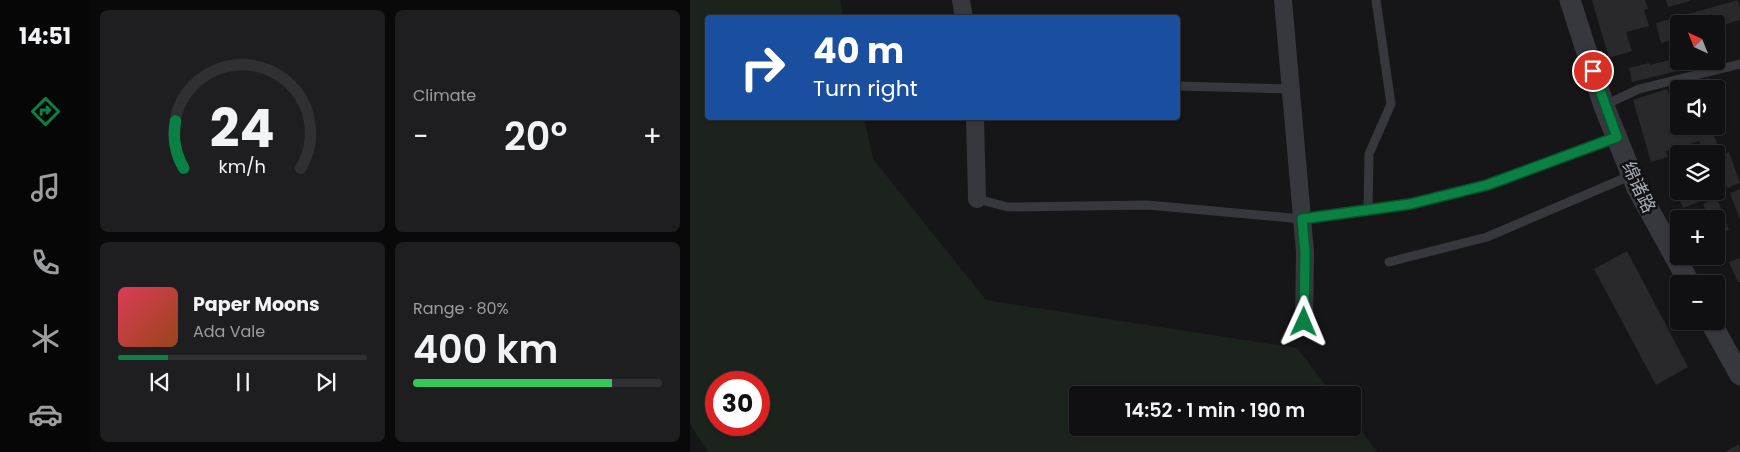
<!DOCTYPE html>
<meta charset="utf-8">
<style>
:root{--surface:#101012;--page:#1e1e20;--text:#f1f3f6;--muted:#9c9d9f;--line:#303032;--accent:#0b8043}
body{margin:0;font-family:Poppins,"Noto Sans SC",sans-serif;background:var(--page);color:var(--text);height:100vh;display:flex;flex-direction:column;font-size:19px;white-space:nowrap}
*{box-sizing:border-box;margin:0}
p{font-size:16px;color:var(--muted)}
.icon{flex:none;width:28px;height:28px;fill:none;stroke:currentColor;stroke-width:2;stroke-linecap:round;stroke-linejoin:round}
.map{position:relative;flex:1;overflow:hidden}
.drawer{display:flex;flex-direction:column;gap:10px;padding:10px;background:#09090a;width:600px}
.drawer>*{flex:none}
.hud{position:absolute;left:15px;top:15px;width:475px;height:105px;border-radius:5px;box-shadow:0 1px 4px #0004,0 0 0 1px var(--line);background:#1a4fa0;color:#fff;overflow:hidden}
.needle{width:32px;rotate:317deg}
.tools{position:absolute;left:980px;top:15px;display:grid;gap:10px}
.tools a{display:grid;place-items:center;width:55px;height:55px;border-radius:5px;background:var(--surface);box-shadow:0 1px 4px #0004,0 0 0 1px var(--line);font-size:25px}
.speed{position:absolute;left:15px;top:371px;display:flex;gap:10px;font-size:25px;font-weight:700;text-align:center}
.speed>*{display:grid;place-content:center;width:65px;height:65px;border-radius:50%;background:var(--surface);box-shadow:0 1px 4px #0004,0 0 0 1px var(--line);line-height:1}
.speed .limit{border:8px solid #d22;background:#fff;color:#111}
.pin{position:absolute;display:grid;place-items:center;width:42px;height:42px;color:#fff;margin:-21px;border:2px solid #fff;border-radius:50%;box-shadow:0 1px 5px #0007}
.me{position:absolute;width:55px;margin:-28px;rotate:1deg;stroke-linejoin:round;filter:drop-shadow(0 0 4px #0008)}
.turn{display:flex;align-items:center;gap:18px;height:105px;padding:0 25px;font-size:22px}
.turn .icon{width:65px;height:65px;stroke-width:2.5}
.turn b{display:block;font-size:35px;line-height:42px}
.big{font-size:38px;font-weight:600;line-height:1.1}
.drawer .tile{flex:1;display:flex;flex-direction:column;justify-content:center;gap:8px;min-width:0;padding:0 18px;border-radius:8px;background:var(--page)}
.drawer .dial{align-items:center;gap:0}
.dial svg{height:130px;overflow:visible;fill:none;stroke:var(--line);stroke-width:7;stroke-linecap:round;text-anchor:middle}
.dial text{fill:var(--text);stroke:none}
.song{display:flex;align-items:center;gap:15px}
.cover{width:60px;height:60px;border-radius:8px;background:linear-gradient(135deg,hsl(350 70% 55%),hsl(20 70% 35%))}
.played{height:5px;border-radius:2px;background:linear-gradient(90deg,var(--accent) 20%,var(--line) 20%)}
.keys{display:flex;justify-content:space-around;direction:ltr}
.heat{display:flex;justify-content:space-between;align-items:center;font-size:28px;direction:ltr}
.charge{height:8px;border-radius:4px;background:linear-gradient(90deg,#34c759 80%,var(--line) 0)}
.drawer .tiles{flex:1;display:grid;gap:10px;grid-template-columns:repeat(2,1fr)}
.trip{position:absolute;left:379px;top:386px;width:292px;height:50px;border-radius:5px;background:var(--surface);box-shadow:0 1px 4px #0004,0 0 0 1px var(--line);font-weight:600;line-height:50px;text-align:center}
main{display:flex;flex:1;min-height:0}
.tabs{display:flex;flex-direction:column;width:90px;justify-content:space-around;align-items:center;background:#060607;color:var(--muted)}
.tabs .icon{width:35px;height:35px}
.tabs .selected{color:var(--accent)}
.tabs b{font-size:22px;color:var(--text)}
.map>svg:first-child{display:block}
.green{fill:#1c231d;fill-rule:evenodd}
.building{fill:#29292c}
.lines{fill:none;stroke-linecap:round;stroke-linejoin:round}
.service{stroke:#37383d;stroke-width:9}
.minor{stroke:#37383d;stroke-width:18}
.tertiary{stroke:#37383d;stroke-width:21}
.route-casing{stroke:#07532c;stroke-width:12}
.route{stroke:#0b8043;stroke-width:9}
.labels{text-anchor:middle;dominant-baseline:central;stroke-width:5;stroke-linejoin:round;paint-order:stroke}
.street-label{font-size:18px;fill:#a8adb8;stroke:#111113}
</style>
<main>
<nav class="tabs">
<b>14:51</b>
<svg class="icon selected" aria-label="directions" viewBox="0 0 24 24"><path d="M12 3l9 9-9 9-9-9zM9 14v-3h6M13 9l2 2-2 2"/></svg>
<svg class="icon" aria-label="music" viewBox="0 0 24 24"><path d="M9 18V5l10-2v13"/><circle cx="6" cy="18" r="3"/><circle cx="16" cy="16" r="3"/></svg>
<svg class="icon" aria-label="phone" viewBox="0 0 24 24"><path d="M5 4h4l2 5-3 2q2 4 5 5l2-3 5 2v4C11 20 4 13 5 4z"/></svg>
<svg class="icon" aria-label="climate" viewBox="0 0 24 24"><path d="M12 3v18M4 7l16 10M4 17L20 7"/></svg>
<svg class="icon" aria-label="car" viewBox="0 0 24 24"><path d="M5 17H2v-5l4-1 3-4h7l3 4 3 1v5h-3M9 17h6M6 11h13"/><circle cx="7" cy="17" r="2"/><circle cx="17" cy="17" r="2"/></svg>
</nav>
<section class="drawer">
<div class="tiles">
<div class="tile dial"><svg viewBox="0 0 100 80">
<path d="M14 69A42 42 0 1 1 86 69"/>
<path d="M14 69A42 42 0 0 1 9 40" stroke="#0b8043"/>
<text x="50" y="56" font-size="32" font-weight="700">24</text>
<text x="50" y="72" font-size="11">km/h</text>
</svg></div>
<div class="tile"><p>Climate</p>
<div class="heat"><a>−</a><b class="big">20°</b><a>+</a></div>
</div>
<div class="tile">
<div class="song"><i class="cover"></i><div><b>Paper Moons</b><p>Ada Vale</p></div></div>
<div class="played"></div>
<div class="keys"><svg class="icon" aria-label="previous" viewBox="0 0 24 24"><path d="M18 5L8 12l10 7zM5 5v14"/></svg><svg class="icon" aria-label="pause" viewBox="0 0 24 24"><path d="M8 5v14M16 5v14"/></svg><svg class="icon" aria-label="next" viewBox="0 0 24 24"><path d="M6 5l10 7-10 7zM19 5v14"/></svg></div>
</div>
<div class="tile"><p>Range · 80%</p><b class="big">400 km</b><div class="charge"></div></div>
</div>
</section>
<div class="map">
<svg width="1050" height="452" viewBox="0 0 1050 452">
<rect width="100%" height="100%" fill="#161618"/>
<path class="green" d="M0,0h150l3,17 -135,1v100h156l9,41 113,141 311,48 36,47h-255v33h274l1,-8 24,32h-669l-18,-28zM69,382v43h-43v-43z"/>
<g class="building">
<polygon points="902,0 955,0 958,9 954,10 959,26 936,32 942,51 919,58"/>
<polygon points="976,0 1000,0 1000,1 978,7"/>
<polygon points="1048,0 1050,8 1050,20 1026,27 1026,24 989,24 989,38 971,43 966,23"/>
<polygon points="989,58 989,61 1024,62 942,82 939,68 959,63 960,65"/>
<polygon points="1019,78 1021,89 989,89 989,98 987,98 984,86"/>
<polygon points="977,89 990,130 1001,126 1021,126 1029,150 1013,154 1009,141 976,151 978,157 961,162 943,100"/>
<polygon points="1039,152 1050,183 1037,188 1026,157"/>
<polygon points="989,175 989,191 1007,191 1011,201 993,208 981,178"/>
<polygon points="1050,189 1050,220 1040,193"/>
<polygon points="1010,191 1025,191 1026,194 1013,199"/>
<polygon points="1027,198 1039,230 1026,235 1026,219 1019,219 1013,204"/>
<polygon points="1013,209 1016,219 995,219 994,216"/>
<polygon points="937,251 998,367 966,385 904,269"/>
<polygon points="1050,258 1050,282 1048,282 1039,262"/>
<polygon points="1049,444 1050,452 1035,452"/>
</g>
<g class="lines">
<g class="service">
<polyline points="488,86 600,89"/>
<polyline points="915,105 949,89 1050,64"/>
<polyline points="287,199 318,207 458,205 612,219 720,204 797,185 926,137"/>
<polyline points="678,210 679,154 701,104 686,0"/>
<polyline points="699,262 797,237 942,175"/>
</g>
<g class="minor">
<polyline points="271,0 274,18"/>
<polyline points="593,0 615,252 614,322"/>
<polyline points="285,118 287,199"/>
</g>
<g class="tertiary">
<polyline points="880,0 914,106 947,188 1000,284"/>
<polyline points="1020,321 1050,375"/>
</g>
</g>
<g class="lines">
<g class="route-casing">
<polyline id="route" points="614,322 615,252 612,219 720,204 797,185 927,137 903,71"/>
</g>
<use href="#route" class="route"/>
</g>
<g class="labels">
<g class="street-label">
<text transform="translate(949 187) rotate(65)">绵诸路</text>
</g>
</g>
</svg>
<div class="tools">
<a><svg class="needle" viewBox="-14 -14 28 28"><path d="M0-13l5 13h-10z" fill="#e53935"/><path d="M0 13l5-13h-10z" fill="#9c9d9f"/></svg></a>
<a><svg class="icon" aria-label="sound" viewBox="0 0 24 24"><path d="M4 9h4l5-4v14l-5-4H4zM17 9q2 3 0 6"/></svg></a>
<a><svg class="icon" aria-label="layers" viewBox="0 0 24 24"><path d="M12 4l9 5-9 5-9-5zM3 14l9 5 9-5"/></svg></a>
<a>+</a>
<a>−</a>
</div>
<div class="speed"><div class="limit">30</div></div>
<div class="pin" style="left:903px;top:71px;background:#d93025"><svg class="icon" aria-label="arrive" viewBox="0 0 24 24"><path d="M6 21V4h12l-3 4 3 4H6"/></svg></div>
<svg class="me" style="left:614px;top:322px" viewBox="-20 -20 40 40"><path d="M0-17L14 15 0 8-14 15z" fill="#0b8043" stroke="#fff" stroke-width="4"/></svg>
<div class="trip">14:52 · 1 min · 190 m</div>
<div class="hud">
<div class="turn"><svg class="icon" aria-label="right" viewBox="0 0 24 24"><path d="M7 20v-9h11M14 6l5 5-5 5"/></svg><div><b>40 m</b>Turn right</div></div>
</div>
</div>
</main>
